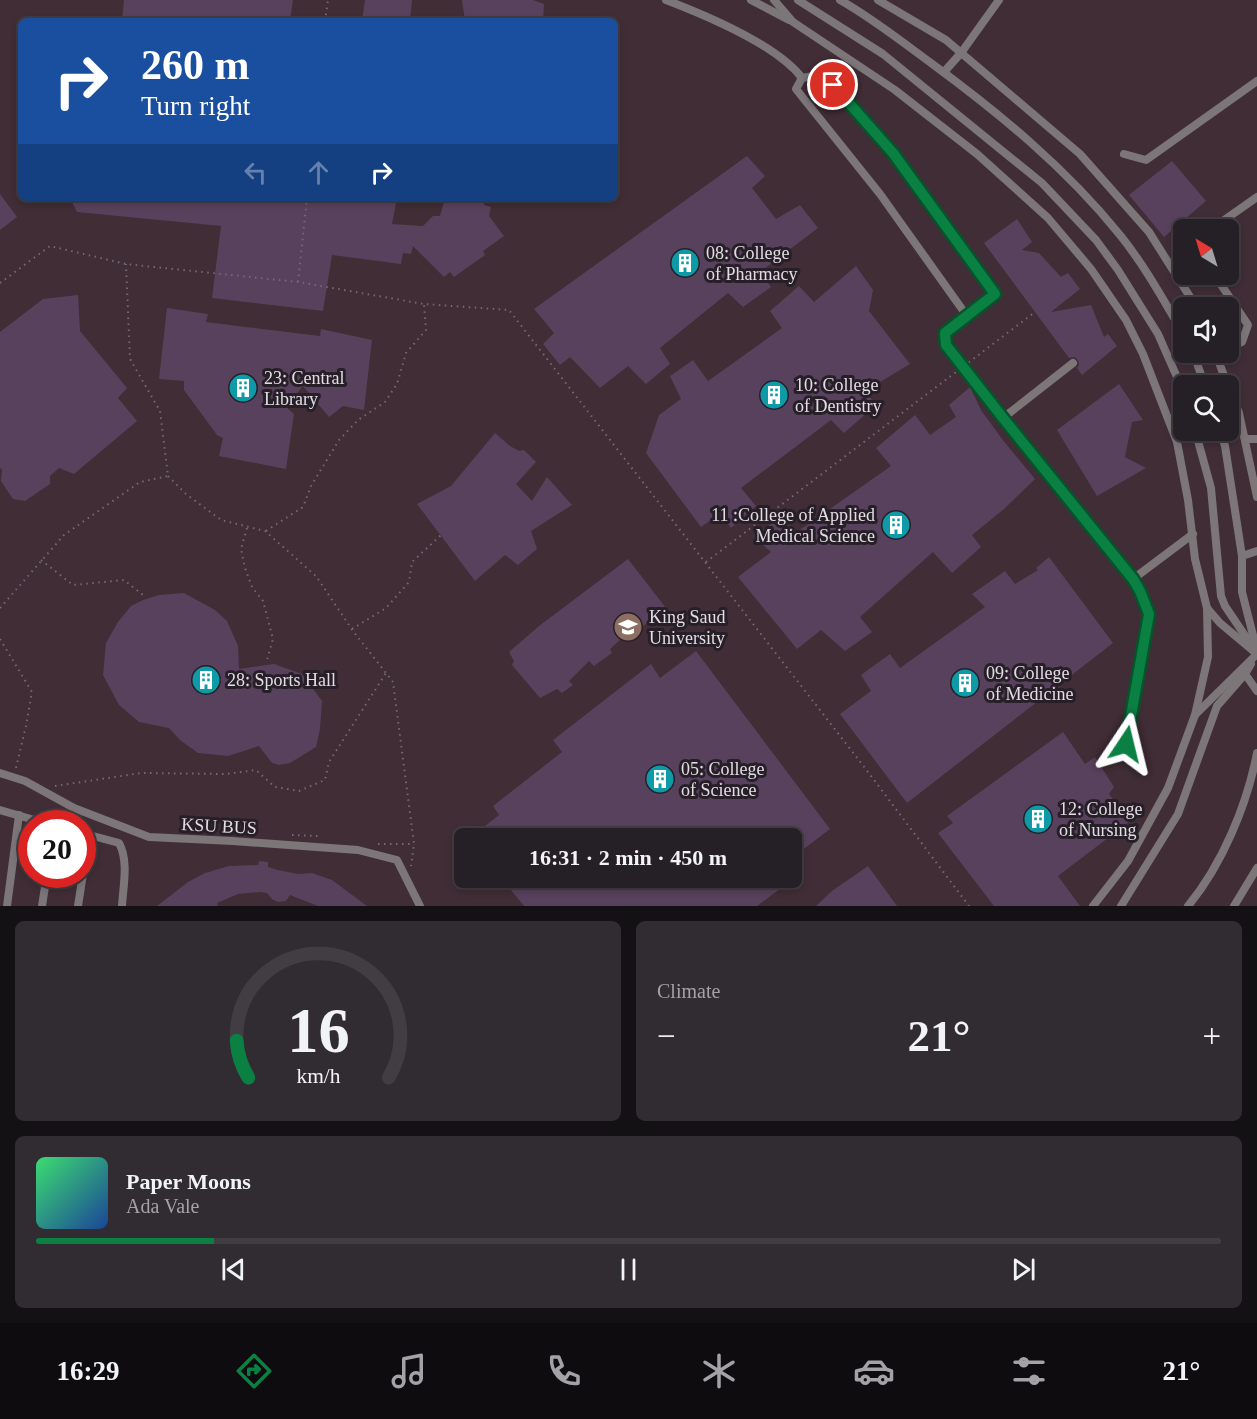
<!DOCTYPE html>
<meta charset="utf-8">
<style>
:root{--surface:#251f26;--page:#312c32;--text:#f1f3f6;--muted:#a3a2a7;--line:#423d43;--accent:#0b8043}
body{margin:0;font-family:Georgia,serif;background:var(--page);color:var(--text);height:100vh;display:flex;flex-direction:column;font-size:22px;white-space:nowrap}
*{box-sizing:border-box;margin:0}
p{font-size:20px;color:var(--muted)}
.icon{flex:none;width:33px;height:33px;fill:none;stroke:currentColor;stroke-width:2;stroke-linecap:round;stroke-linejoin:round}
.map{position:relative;height:906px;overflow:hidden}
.side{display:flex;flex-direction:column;gap:15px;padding:15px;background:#141115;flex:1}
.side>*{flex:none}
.banner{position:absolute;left:18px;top:18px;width:600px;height:183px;border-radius:9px;box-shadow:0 3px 9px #0003,0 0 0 2px var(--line);background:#1a4fa0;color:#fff;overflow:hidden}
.needle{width:39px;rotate:322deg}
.buttons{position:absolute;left:1173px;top:219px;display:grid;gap:12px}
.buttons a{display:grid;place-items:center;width:66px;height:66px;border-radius:9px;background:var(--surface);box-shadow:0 3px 9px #0003,0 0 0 2px var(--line);font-size:30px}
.speed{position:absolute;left:18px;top:810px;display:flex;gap:12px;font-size:30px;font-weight:700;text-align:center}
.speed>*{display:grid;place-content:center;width:78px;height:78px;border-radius:50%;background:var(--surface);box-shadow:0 3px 9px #0003,0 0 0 2px var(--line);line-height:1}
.speed .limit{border:9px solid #d22;background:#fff;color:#111}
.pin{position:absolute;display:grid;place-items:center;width:51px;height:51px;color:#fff;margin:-26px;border:3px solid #fff;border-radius:50%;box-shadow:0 2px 6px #0007}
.me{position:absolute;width:66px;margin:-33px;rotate:10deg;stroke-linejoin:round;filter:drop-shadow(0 0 4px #0008)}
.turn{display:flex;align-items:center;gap:21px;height:126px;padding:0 24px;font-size:27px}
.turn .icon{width:78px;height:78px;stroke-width:2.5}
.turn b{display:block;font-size:42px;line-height:51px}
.lanes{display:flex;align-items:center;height:57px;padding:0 24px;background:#0003;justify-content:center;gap:30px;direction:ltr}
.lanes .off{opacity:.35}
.big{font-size:45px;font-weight:600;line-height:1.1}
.side .card{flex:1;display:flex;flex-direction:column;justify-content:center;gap:9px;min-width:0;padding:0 21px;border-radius:9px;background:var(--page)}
.side .dial{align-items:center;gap:0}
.dial svg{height:156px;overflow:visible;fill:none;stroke:var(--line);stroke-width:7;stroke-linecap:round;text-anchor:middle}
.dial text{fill:var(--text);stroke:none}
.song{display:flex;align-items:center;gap:18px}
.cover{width:72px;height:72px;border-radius:9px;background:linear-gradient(135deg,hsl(140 70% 55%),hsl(220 70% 35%))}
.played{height:6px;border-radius:3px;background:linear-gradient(90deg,var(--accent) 15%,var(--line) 15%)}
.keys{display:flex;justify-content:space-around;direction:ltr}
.heat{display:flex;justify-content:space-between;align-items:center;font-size:33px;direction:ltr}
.side .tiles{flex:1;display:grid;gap:15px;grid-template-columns:1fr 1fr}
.card:last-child{grid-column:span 2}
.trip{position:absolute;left:454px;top:828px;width:348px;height:60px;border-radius:9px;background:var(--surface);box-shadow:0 3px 9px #0003,0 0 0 2px var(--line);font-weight:600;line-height:60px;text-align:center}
.menu{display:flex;height:96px;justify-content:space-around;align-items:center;background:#0f0c0f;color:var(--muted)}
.menu .icon{width:42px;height:42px}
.menu .current{color:var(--accent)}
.menu b{font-size:27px;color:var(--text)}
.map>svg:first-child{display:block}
.education{fill:#402d35;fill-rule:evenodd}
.building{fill:#58415c}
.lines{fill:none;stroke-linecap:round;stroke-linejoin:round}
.path{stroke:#736b74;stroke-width:2;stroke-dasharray:1.5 4.5;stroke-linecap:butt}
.lane{stroke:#7c7679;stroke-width:8}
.path-bridge{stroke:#736b74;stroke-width:2;stroke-dasharray:1.5 4.5;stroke-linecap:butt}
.route-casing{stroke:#07532c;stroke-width:15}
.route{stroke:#0b8043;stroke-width:10}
.labels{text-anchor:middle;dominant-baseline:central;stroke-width:6;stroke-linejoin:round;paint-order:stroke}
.poi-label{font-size:18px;fill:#e2dce3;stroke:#271f28;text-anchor:start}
.street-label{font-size:18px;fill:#e2dce3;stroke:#271f28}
</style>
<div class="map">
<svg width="1257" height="906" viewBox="0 0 1257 906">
<rect width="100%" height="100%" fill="#312932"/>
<path class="education" d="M0,0h1257v906h-1257zM21,21h594v177h-594zM1184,230h44v44h-44zM1184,308h44v44h-44zM1184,386h44v44h-44zM32,824h50v50h-50zM465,838h327v40h-327z"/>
<g class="building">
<polygon points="124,0 293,0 290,21 122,21"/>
<polygon points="365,0 412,0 410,21 362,21"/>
<polygon points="462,0 533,0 544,4 543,21 465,21"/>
<polygon points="747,156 765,176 752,188 776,219 800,205 818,228 760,272 771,287 743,307 728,293 660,348 670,364 646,384 628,366 600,388 570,357 560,365 543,344 554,333 534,309"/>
<polygon points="1172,161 1206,201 1164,237 1129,195"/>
<polygon points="0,194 17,217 0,230"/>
<polygon points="70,198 397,198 392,224 423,226 433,216 440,216 445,198 485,198 484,205 491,207 489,216 504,236 483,251 485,255 454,277 450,272 444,277 413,246 411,254 403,253 401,264 332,255 323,311 212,298 221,226 77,212"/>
<polygon points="1017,219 1032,242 1022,250 1039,253 1061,277 1068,273 1080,289 1051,312 1091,305 1104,337 1108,334 1117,346 1082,375 1077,368 1079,365 1078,360 1075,357 1069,358 984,243"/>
<polygon points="856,266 873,290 869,311 910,364 865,391 876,405 844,433 831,420 741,488 756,506 731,528 720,514 701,527 646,453 659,415 681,399 670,376 693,360 708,381 782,328 770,311 799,286 814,302"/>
<polygon points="78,295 80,331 127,388 118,398 137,421 74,474 59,468 50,476 50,484 25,501 13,499 1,481 2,470 0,468 0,332 43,299"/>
<polygon points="167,308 208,314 206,322 320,336 321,329 372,340 364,410 343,406 329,417 303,386 286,407 294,414 286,469 219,456 223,438 217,435 184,390 184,381 159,379"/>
<polygon points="1119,384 1143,420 1132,422 1125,457 1146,468 1097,496 1057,430"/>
<polygon points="970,387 981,410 1002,439 1035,479 1004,509 972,535 981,547 952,573 933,552 860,617 872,632 845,651 821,630 797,649 738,577 771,552 753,536 780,518 797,532 891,466 876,448 915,415 930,435 956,417 949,405"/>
<polygon points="495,433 510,446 519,451 524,450 536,462 516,484 532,501 547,477 572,505 531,531 537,549 518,565 505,555 475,581 417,504 451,486"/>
<polygon points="1049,557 1113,643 907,803 840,714 871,691 861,675 890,654 900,668 985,607 972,594 1005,571 1015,584 1038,570 1036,568"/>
<polygon points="628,559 666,608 642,627 638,624 610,649 612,653 594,666 589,661 569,681 573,685 562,693 557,689 540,698 512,665 514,661 509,652 539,626"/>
<polygon points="184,593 215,610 227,621 238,646 239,669 274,664 302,674 322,701 320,729 316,747 290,763 279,765 272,763 259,746 228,756 198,753 180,740 169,728 139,722 119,705 103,675 106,643 118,622 131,606 143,600 159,595"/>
<polygon points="696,651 830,829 792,858 792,838 495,838 485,826 499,815 493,806 562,752 553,740 651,664 660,678"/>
<polygon points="1063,732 1085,764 1095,757 1114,787 1109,794 1129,822 1058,876 1080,906 994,906 938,833 953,823 947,816"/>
<polygon points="259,861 268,862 268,867 278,870 298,874 312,873 332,880 367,906 318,906 290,895 286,901 278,902 272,899 267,893 260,892 238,894 217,903 218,906 157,906 188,882 205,873 229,866 258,865"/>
<polygon points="868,866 897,906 816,906 832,891"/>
<polygon points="501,878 795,878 757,906 524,906"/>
</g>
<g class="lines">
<g class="path">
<polyline points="325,21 328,0"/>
<polyline points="298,282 307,198"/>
<polyline points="0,283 50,246 126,264 298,282 424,304 509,310 865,768 969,906"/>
<polyline points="168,476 186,494 221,520 265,531 316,576 353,631 393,682 414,844 411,866"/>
<polyline points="247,528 241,549 245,568 252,587 263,601 273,639 267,660"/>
<polyline points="266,531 303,507 311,486 339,440 358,420 385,402 397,384 406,353 426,330 424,304"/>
<polyline points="41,560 73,585 124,580 143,595"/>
<polyline points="0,608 64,535 140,482 168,476 160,411 130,359 126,264"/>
<polyline points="352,629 386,608 409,582 412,562 441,535"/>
<polyline points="0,639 32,692 26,726 16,768"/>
<polyline points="55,786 141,773 226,774 256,770 275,787 299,791 325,780 329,762 386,673"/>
<polyline points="292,835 319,836"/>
<polyline points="378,844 414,844"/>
</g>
<g class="lane">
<path d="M666,0c39,15 111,45 136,78"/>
<polyline points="751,0 789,20"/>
<polyline points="774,0 793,22 895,90 977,154 1048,218 1091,269 1126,320 1143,354 1177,442 1188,500 1195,559 1207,608 1220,623 1257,654"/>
<polyline points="798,0 883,54 1042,183 1096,240 1118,270 1158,334 1184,393"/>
<path d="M840,0c32,18 61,41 91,63 68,50 135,105 189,172 25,31 44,66 64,100"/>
<polyline points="878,0 946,40 1080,154 1149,232 1197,308"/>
<polyline points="944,72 961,53 999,0"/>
<polyline points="802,78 819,75 833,85 893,153 995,294 945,333 946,345 1003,418 1133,579 1140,591 1149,614 1126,744"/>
<polyline points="802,78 796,89 880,194 967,316"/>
<polyline points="1124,154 1146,160 1257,81"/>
<polyline points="1210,230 1257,197"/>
<polyline points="1214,274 1248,325 1242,342 1228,347"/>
<polyline points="1193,352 1205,386"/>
<polyline points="1215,352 1228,386"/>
<polyline points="1196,357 1216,352"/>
<polyline points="1228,386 1239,413 1257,497"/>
<polyline points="1003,418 1073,363"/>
<polyline points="1195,430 1211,488 1221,596 1225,606 1252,646"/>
<polyline points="1220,430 1225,446 1242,556 1242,592 1256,647"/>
<polyline points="1245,439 1257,439"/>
<polyline points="1242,556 1257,551"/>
<polyline points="1133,579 1193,534"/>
<polyline points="1245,674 1257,691"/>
<polyline points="1195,715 1208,657 1207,608"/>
<polyline points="0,773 25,781 74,808 149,837 233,841 358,850 397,860 420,906"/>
<polyline points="0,810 48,824"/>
<path d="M82,833l37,10c10,18 4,44 3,63"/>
<polyline points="7,906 19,815"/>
<polyline points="42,906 47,874"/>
<polyline points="78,906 89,835"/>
<polyline points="1093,906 1128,861 1168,788 1195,715 1257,654"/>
<polyline points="1121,906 1178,814 1217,706 1245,674 1251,664"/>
<path d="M1188,906c34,-41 59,-101 69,-153"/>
<polyline points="1234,906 1257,868"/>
</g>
<polyline class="path-bridge" points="706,562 1035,312"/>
</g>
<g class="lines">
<g class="route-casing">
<polyline id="route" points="833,85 893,153 995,294 945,333 946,345 1003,418 1133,579 1140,591 1149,614 1126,744"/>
</g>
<use href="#route" class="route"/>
</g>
<defs>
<g id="building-disc" transform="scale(1.5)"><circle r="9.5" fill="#0f9aa8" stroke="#271f28"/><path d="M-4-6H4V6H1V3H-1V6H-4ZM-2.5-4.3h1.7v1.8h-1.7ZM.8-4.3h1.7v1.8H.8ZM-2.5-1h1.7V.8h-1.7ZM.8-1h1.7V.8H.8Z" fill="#fff"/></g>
<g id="university-disc" transform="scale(1.5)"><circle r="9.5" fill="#8d6e63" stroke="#271f28"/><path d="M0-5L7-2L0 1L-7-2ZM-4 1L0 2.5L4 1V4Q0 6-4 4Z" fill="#fff"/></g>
</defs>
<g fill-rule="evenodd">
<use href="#building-disc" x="685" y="263"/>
<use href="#building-disc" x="243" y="388"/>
<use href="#building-disc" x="774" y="395"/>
<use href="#building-disc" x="896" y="525"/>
<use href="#university-disc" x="628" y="627"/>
<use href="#building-disc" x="206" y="680"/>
<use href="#building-disc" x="965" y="683"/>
<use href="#building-disc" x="660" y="779"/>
<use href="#building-disc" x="1038" y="819"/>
</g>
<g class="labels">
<g class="poi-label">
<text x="706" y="253">08: College<tspan x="706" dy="21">of Pharmacy</tspan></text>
<text x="264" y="378">23: Central<tspan x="264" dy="21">Library</tspan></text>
<text x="795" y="385">10: College<tspan x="795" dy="21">of Dentistry</tspan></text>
<text x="875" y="515" text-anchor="end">11 :College of Applied<tspan x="875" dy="21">Medical Science</tspan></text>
<text x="649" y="617">King Saud<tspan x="649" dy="21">University</tspan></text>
<text x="986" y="673">09: College<tspan x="986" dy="21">of Medicine</tspan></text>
<text x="227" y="680">28: Sports Hall</text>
<text x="681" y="769">05: College<tspan x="681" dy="21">of Science</tspan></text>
<text x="1059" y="809">12: College<tspan x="1059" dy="21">of Nursing</tspan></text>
</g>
<g class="street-label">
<text transform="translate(219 826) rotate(3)">KSU BUS</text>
</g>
</g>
</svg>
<div class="buttons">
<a><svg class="needle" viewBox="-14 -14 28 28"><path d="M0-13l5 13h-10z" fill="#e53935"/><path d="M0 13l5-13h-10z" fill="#a3a2a7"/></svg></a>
<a><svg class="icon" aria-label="sound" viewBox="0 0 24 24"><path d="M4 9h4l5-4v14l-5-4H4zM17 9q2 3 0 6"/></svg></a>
<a><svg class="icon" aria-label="search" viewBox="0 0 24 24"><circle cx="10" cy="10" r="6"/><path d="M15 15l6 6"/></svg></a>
</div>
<div class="speed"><div class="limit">20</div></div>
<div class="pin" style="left:833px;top:85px;background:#d93025"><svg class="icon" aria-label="arrive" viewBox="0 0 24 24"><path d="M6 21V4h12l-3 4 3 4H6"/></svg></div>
<svg class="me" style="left:1126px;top:744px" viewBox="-20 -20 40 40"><path d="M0-17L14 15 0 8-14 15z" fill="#0b8043" stroke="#fff" stroke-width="4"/></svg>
<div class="trip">16:31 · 2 min · 450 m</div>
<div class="banner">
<div class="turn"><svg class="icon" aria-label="right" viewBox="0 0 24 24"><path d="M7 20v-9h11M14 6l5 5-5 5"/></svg><div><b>260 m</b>Turn right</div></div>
<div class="lanes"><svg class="icon off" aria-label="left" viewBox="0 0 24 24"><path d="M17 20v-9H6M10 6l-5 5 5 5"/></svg><svg class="icon off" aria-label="ahead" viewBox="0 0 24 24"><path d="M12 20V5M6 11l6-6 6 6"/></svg><svg class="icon" aria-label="right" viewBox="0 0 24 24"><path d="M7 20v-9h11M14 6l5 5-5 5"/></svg></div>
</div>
</div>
<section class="side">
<div class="tiles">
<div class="card dial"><svg viewBox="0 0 100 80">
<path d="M14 69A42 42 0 1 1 86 69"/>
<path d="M14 69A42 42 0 0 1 8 50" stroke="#0b8043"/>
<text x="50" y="56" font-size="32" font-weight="700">16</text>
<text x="50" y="72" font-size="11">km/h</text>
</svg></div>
<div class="card"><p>Climate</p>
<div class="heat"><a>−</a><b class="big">21°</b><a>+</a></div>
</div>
<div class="card">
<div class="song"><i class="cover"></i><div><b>Paper Moons</b><p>Ada Vale</p></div></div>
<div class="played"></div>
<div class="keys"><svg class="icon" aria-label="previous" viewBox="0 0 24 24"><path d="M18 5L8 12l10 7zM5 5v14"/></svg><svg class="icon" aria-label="pause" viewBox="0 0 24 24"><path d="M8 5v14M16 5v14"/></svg><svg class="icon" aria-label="next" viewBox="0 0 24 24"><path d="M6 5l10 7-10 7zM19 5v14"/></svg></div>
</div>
</div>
</section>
<nav class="menu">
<b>16:29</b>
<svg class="icon current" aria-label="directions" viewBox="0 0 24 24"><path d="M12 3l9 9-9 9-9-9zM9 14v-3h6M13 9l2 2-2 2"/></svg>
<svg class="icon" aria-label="music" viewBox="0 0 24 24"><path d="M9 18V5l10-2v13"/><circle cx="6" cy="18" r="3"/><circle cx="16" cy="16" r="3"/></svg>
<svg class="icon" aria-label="phone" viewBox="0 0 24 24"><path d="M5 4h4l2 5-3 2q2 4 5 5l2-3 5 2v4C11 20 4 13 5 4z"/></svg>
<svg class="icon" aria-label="climate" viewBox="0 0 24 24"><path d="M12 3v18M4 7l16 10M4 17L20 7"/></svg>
<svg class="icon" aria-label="car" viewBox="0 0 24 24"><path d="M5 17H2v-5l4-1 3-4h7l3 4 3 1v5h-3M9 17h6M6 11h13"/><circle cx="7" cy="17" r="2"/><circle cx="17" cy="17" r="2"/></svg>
<svg class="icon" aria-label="filters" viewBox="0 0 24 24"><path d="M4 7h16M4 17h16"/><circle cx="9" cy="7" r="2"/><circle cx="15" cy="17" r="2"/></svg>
<b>21°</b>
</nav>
